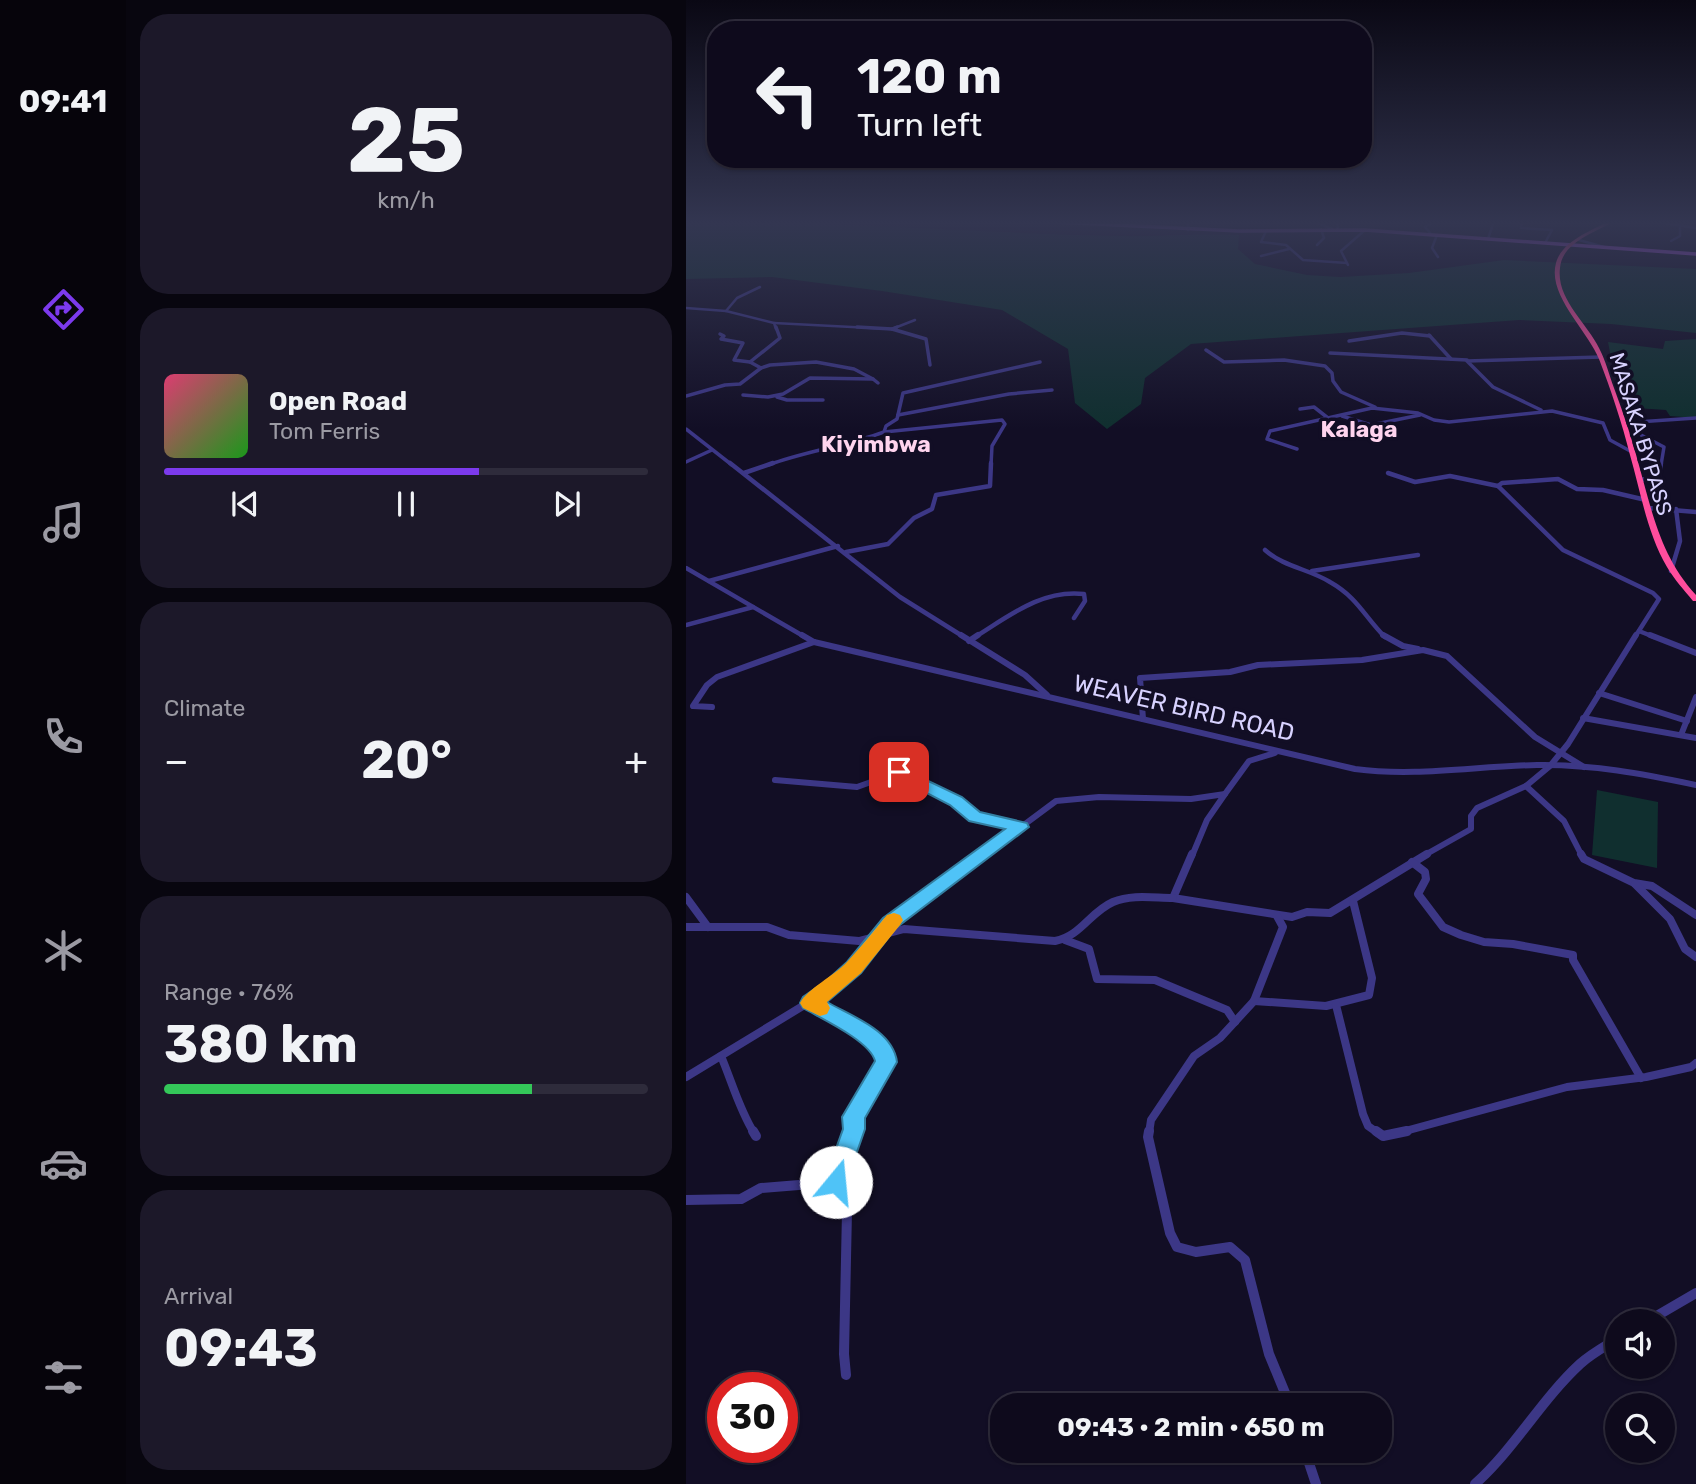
<!DOCTYPE html>
<meta charset="utf-8">
<style>
:root{--surface:#0e0a1c;--page:#1c1829;--text:#f1f3f6;--muted:#9b9aa3;--line:#2e2b3b;--accent:#7c3aed}
body{margin:0;font-family:Rubik,sans-serif;background:var(--page);color:var(--text);height:100vh;display:flex;flex-direction:column;font-size:26px;white-space:nowrap}
*{box-sizing:border-box;margin:0}
p{font-size:23px;color:var(--muted)}
.icon{flex:none;width:38px;height:38px;fill:none;stroke:currentColor;stroke-width:2;stroke-linecap:round;stroke-linejoin:round}
.map{position:relative;flex:1;overflow:hidden}
.sheet{display:flex;flex-direction:column;gap:14px;padding:14px;background:#08060f;width:560px}
.sheet>*{flex:none}
.top-card{position:absolute;left:21px;top:21px;width:665px;height:147px;border-radius:28px;box-shadow:0 2px 5px #0004,0 0 0 2px var(--line);background:#0e0a1c;color:var(--text);overflow:hidden}
.fabs{position:absolute;left:919px;top:1309px;display:grid;gap:14px}
.fabs a{display:grid;place-items:center;width:70px;height:70px;border-radius:50%;background:var(--surface);box-shadow:0 2px 5px #0004,0 0 0 2px var(--line);font-size:35px}
.speed{position:absolute;left:21px;top:1372px;display:flex;gap:14px;font-size:35px;font-weight:700;text-align:center}
.speed>*{display:grid;place-content:center;width:91px;height:91px;border-radius:50%;background:var(--surface);box-shadow:0 2px 5px #0004,0 0 0 2px var(--line);line-height:1}
.speed .limit{border:10px solid #d22;background:#fff;color:#111}
.pin{position:absolute;display:grid;place-items:center;width:60px;height:60px;color:#fff;margin:-30px;border-radius:14px;box-shadow:0 4px 10px #0006}
.me{position:absolute;width:77px;margin:-38px;rotate:17deg;stroke-linejoin:round;filter:drop-shadow(0 0 5px #0008)}
.turn{display:flex;align-items:center;gap:24px;height:147px;padding:0 35px;font-size:32px}
.turn .icon{width:91px;height:91px;stroke-width:2.5}
.turn b{display:block;font-size:49px;line-height:60px}
.big{font-size:52px;font-weight:700;line-height:1.1}
.sheet .tile{flex:1;display:flex;flex-direction:column;justify-content:center;gap:10px;min-width:0;padding:0 24px;border-radius:28px;background:var(--page)}
.sheet .dial{align-items:center;gap:0}
.dial b{font-size:91px;line-height:1}
.song{display:flex;align-items:center;gap:21px}
.cover{width:84px;height:84px;border-radius:10px;background:linear-gradient(135deg,hsl(340 70% 55%),hsl(120 70% 35%))}
.played{height:7px;border-radius:4px;background:linear-gradient(90deg,var(--accent) 65%,var(--line) 65%)}
.keys{display:flex;justify-content:space-around;direction:ltr}
.heat{display:flex;justify-content:space-between;align-items:center;font-size:38px;direction:ltr}
.charge{height:10px;border-radius:5px;background:linear-gradient(90deg,#34c759 76%,var(--line) 0)}
.trip{position:absolute;left:304px;top:1393px;width:402px;height:70px;border-radius:28px;background:var(--surface);box-shadow:0 2px 5px #0004,0 0 0 2px var(--line);font-weight:700;line-height:70px;text-align:center}
main{display:flex;flex:1;min-height:0}
.menu{display:flex;flex-direction:column;width:126px;justify-content:space-around;align-items:center;background:#06040b;color:var(--muted)}
.menu .icon{width:49px;height:49px}
.menu .on{color:var(--accent)}
.menu b{font-size:32px;color:var(--text)}
.map>svg:first-child{display:block}
.green{fill:#102f2f}
.lines{fill:none;stroke-linecap:round;stroke-linejoin:round}
.minor-far5{stroke:#3c3786;stroke-width:2.5}
.minor-far4{stroke:#3c3786;stroke-width:3.5}
.minor-far3{stroke:#3c3786;stroke-width:4.5}
.minor-far2{stroke:#3c3786;stroke-width:6}
.minor-far1{stroke:#3c3786;stroke-width:8}
.minor{stroke:#3c3786;stroke-width:10}
.major{stroke:#c659ff;stroke-width:3.5}
.highway{fill:#ff4d9d;fill-rule:evenodd}
.route{fill:#4fc3f7;stroke:#337fa1;stroke-width:2}
.slow{fill:#f59e0b}
.labels{text-anchor:middle;dominant-baseline:central;stroke-width:7;stroke-linejoin:round;paint-order:stroke}
.far-street-label{font-size:21px;fill:#d8d2ff;stroke:#120e25}
.far-quarter-label{font-size:23px;font-weight:bold;fill:#ffd4ee;stroke:#120e25}
.street-label{font-size:24px;fill:#d8d2ff;stroke:#120e25}
</style>
<main>
<nav class="menu">
<b>09:41</b>
<svg class="icon on" aria-label="directions" viewBox="0 0 24 24"><path d="M12 3l9 9-9 9-9-9zM9 14v-3h6M13 9l2 2-2 2"/></svg>
<svg class="icon" aria-label="music" viewBox="0 0 24 24"><path d="M9 18V5l10-2v13"/><circle cx="6" cy="18" r="3"/><circle cx="16" cy="16" r="3"/></svg>
<svg class="icon" aria-label="phone" viewBox="0 0 24 24"><path d="M5 4h4l2 5-3 2q2 4 5 5l2-3 5 2v4C11 20 4 13 5 4z"/></svg>
<svg class="icon" aria-label="climate" viewBox="0 0 24 24"><path d="M12 3v18M4 7l16 10M4 17L20 7"/></svg>
<svg class="icon" aria-label="car" viewBox="0 0 24 24"><path d="M5 17H2v-5l4-1 3-4h7l3 4 3 1v5h-3M9 17h6M6 11h13"/><circle cx="7" cy="17" r="2"/><circle cx="17" cy="17" r="2"/></svg>
<svg class="icon" aria-label="filters" viewBox="0 0 24 24"><path d="M4 7h16M4 17h16"/><circle cx="9" cy="7" r="2"/><circle cx="15" cy="17" r="2"/></svg>
</nav>
<section class="sheet">
<div class="tile dial"><b>25</b><p>km/h</p></div>
<div class="tile">
<div class="song"><i class="cover"></i><div><b>Open Road</b><p>Tom Ferris</p></div></div>
<div class="played"></div>
<div class="keys"><svg class="icon" aria-label="previous" viewBox="0 0 24 24"><path d="M18 5L8 12l10 7zM5 5v14"/></svg><svg class="icon" aria-label="pause" viewBox="0 0 24 24"><path d="M8 5v14M16 5v14"/></svg><svg class="icon" aria-label="next" viewBox="0 0 24 24"><path d="M6 5l10 7-10 7zM19 5v14"/></svg></div>
</div>
<div class="tile"><p>Climate</p>
<div class="heat"><a>−</a><b class="big">20°</b><a>+</a></div>
</div>
<div class="tile"><p>Range · 76%</p><b class="big">380 km</b><div class="charge"></div></div>
<div class="tile"><p>Arrival</p><b class="big">09:43</b></div>
</section>
<div class="map">
<svg width="1010" height="1484" viewBox="0 0 1010 1484">
<rect width="100%" height="100%" fill="#120e25"/>
<g class="green">
<path d="M0,221c144,0 287,12 431,15 40,1 81,-3 122,-1l-1,14 17,15 52,11 33,2 69,-4 95,-13 192,9v64l-85,-9 -92,-4 -328,24 -46,34 -4,26 -34,25 -32,-26 -7,-54 -66,-39 -120,-19 -110,-14 -86,2z"/>
<polygon points="1010,339 1010,418 984,416 980,410 950,408 927,368 922,342 977,349 979,341"/>
<polygon points="911,790 972,802 971,868 906,855"/>
</g>
<g class="lines">
<g class="minor-far5">
<polyline points="502,221 502,230"/>
<polyline points="627,221 646,229"/>
<polyline points="651,221 652,229"/>
<polyline points="966,221 1010,228"/>
<polyline points="836,222 835,228 866,230 859,243"/>
<polyline points="580,231 575,242 600,245 617,260 661,263"/>
<polyline points="745,234 739,227 749,221"/>
<polyline points="751,235 746,248 752,257"/>
<polyline points="802,239 808,221"/>
<polyline points="893,240 918,247"/>
<polyline points="985,241 994,236 994,226"/>
<polyline points="631,245 638,238 635,229"/>
<polyline points="575,256 603,249"/>
<polyline points="662,265 655,251 679,230"/>
<polyline points="0,308 40,311 88,323 90,329"/>
<polyline points="40,311 51,298 74,287"/>
<polyline points="88,323 205,329"/>
<polyline points="206,329 229,320"/>
</g>
<g class="minor-far4">
<polyline points="171,327 206,329"/>
<polyline points="211,327 206,329 240,339 244,365"/>
<polyline points="34,334 38,336 35,339 57,343 48,360 64,362"/>
<polyline points="743,335 765,359"/>
<polyline points="663,341 716,333 744,336"/>
<polyline points="520,350 538,362 598,360 639,366 646,373 647,381 655,392 689,407"/>
<polyline points="644,353 781,360"/>
<polyline points="75,368 64,362 94,338 90,327"/>
<polyline points="57,395 82,397 97,394 124,378 187,379 192,383"/>
<polyline points="0,396 39,385 54,384 75,368 84,365 130,362 168,369 187,379"/>
<polyline points="91,397 101,400 137,400"/>
<polyline points="614,409 628,407 642,418"/>
<polyline points="855,410 807,387 781,361 915,357"/>
<polyline points="212,415 323,394 366,390"/>
<polyline points="656,416 685,425 734,415"/>
<polyline points="0,429 46,465"/>
<polyline points="198,432 316,420 319,424 306,446 305,465"/>
<polyline points="611,449 581,439 584,431 686,408 732,413 748,420 763,422 866,411 917,423 924,440 946,452"/>
<polyline points="0,462 26,450"/>
<path d="M82,465c38,-14 78,-19 116,-33l2,-6 11,-7 6,-26 137,-31"/>
<polyline points="975,465 978,447 955,435 951,422 1010,418"/>
</g>
<g class="minor-far3">
<polyline points="44,463 214,597 278,637"/>
<polyline points="58,473 87,463"/>
<polyline points="702,473 729,482 764,476 812,486"/>
<polyline points="954,480 973,477 975,463"/>
<polyline points="962,508 1010,512"/>
<path d="M579,550c19,17 44,19 65,32 28,16 34,34 55,55"/>
<polyline points="160,552 202,544 228,518 246,509 250,495 304,486 305,463"/>
<polyline points="0,568 119,637"/>
<polyline points="626,571 732,555"/>
<polyline points="985,571 994,541 990,509"/>
<polyline points="23,581 152,546"/>
<polyline points="0,625 67,607"/>
<polyline points="953,631 968,637"/>
<path d="M289,637c34,-21 67,-48 109,-43l1,7 -11,17"/>
<polyline points="949,637 973,599 967,593 877,550 812,486 816,483 872,479 891,489 917,490 960,500"/>
</g>
<g class="minor-far2">
<path d="M116,635l12,7 541,127c61,8 121,-3 182,-4 54,-1 107,9 159,20"/>
<polyline points="275,635 339,675 361,695"/>
<polyline points="697,635 717,646 732,649"/>
<polyline points="964,635 1010,653"/>
<polyline points="283,641 292,635"/>
<polyline points="913,693 1001,721"/>
<polyline points="26,707 7,706 21,685 31,677 128,642"/>
<polyline points="897,718 1010,738"/>
<polyline points="457,719 454,678 544,672 572,665 676,660 737,650 761,656 849,737 898,767"/>
<polyline points="995,735 1010,697"/>
<polyline points="89,780 171,787 213,772 270,801 289,816 335,827"/>
<polyline points="840,786 878,821 896,856"/>
<polyline points="296,856 370,801 413,797 505,799 539,794 563,761 589,753"/>
<polyline points="506,856 521,820 539,794"/>
<polyline points="737,856 785,829 785,816 791,808 840,786 864,766 882,744 950,635"/>
</g>
<g class="minor-far1">
<polyline points="506,854 487,898 606,917 621,912 644,913 741,854"/>
<polyline points="895,854 898,859 948,883 966,886 1010,915"/>
<polyline points="726,862 739,872 740,879 732,894 757,927 775,935 798,942 827,944 887,955 887,960 955,1078"/>
<polyline points="949,884 984,919 999,949 1010,957"/>
<polyline points="0,897 22,927"/>
<path d="M0,927h81l22,8 70,6 45,-12 151,12c26,-5 35,-29 58,-39 19,-8 41,-4 60,-4"/>
<polyline points="379,940 403,949 411,979 469,980 541,1010 549,1022"/>
<polyline points="568,1001 640,1006 683,995 686,978 667,901"/>
<path d="M125,1003c27,14 65,27 75,59l-29,46 -4,9v16"/>
<polyline points="650,1005 677,1114 682,1126 692,1133"/>
<path d="M35,1056c11,26 18,53 33,77"/>
<polyline points="0,1077 148,987 204,923 298,854"/>
<polyline points="463,1133 465,1120 508,1056 534,1038 568,1001 597,927 591,916"/>
<polyline points="712,1133 881,1087 960,1077 1005,1067 1010,1063"/>
</g>
<g class="minor">
<polyline points="67,1131 70,1136"/>
<polyline points="463,1131 462,1137 484,1233 491,1247 510,1252 544,1247 559,1260 583,1354 604,1405"/>
<polyline points="690,1131 697,1136 721,1131"/>
<polyline points="0,1200 55,1199 75,1188 150,1182"/>
<polyline points="962,1321 1010,1293"/>
<path d="M160,1375l-2,-21 3,-143c-18,-30 -4,-49 6,-80"/>
<polyline points="619,1451 630,1484"/>
<path d="M789,1484c40,-36 66,-84 105,-120 11,-10 24,-17 37,-25"/>
</g>
<polyline class="major" points="349,221 553,231 679,230 1010,254"/>
<path class="highway" d="M923,221h5c-19,12 -52,21 -54,47 -4,31 27,55 39,80 7,13 10,27 15,40 10,27 19,54 26,81 13,47 22,89 56,126v6h-3c-9,-11 -19,-22 -26,-34 -20,-34 -26,-74 -37,-112 -8,-32 -19,-65 -31,-96 -11,-28 -52,-64 -43,-96 6,-22 35,-32 53,-42z"/>
</g>
<linearGradient id="sky" x2="0" y2="1"><stop stop-color="#0a0814"/><stop offset="0.52" stop-color="#333651"/><stop offset="1" stop-color="#333651" stop-opacity="0"/></linearGradient>
<rect width="1010" height="429" fill="url(#sky)"/>
<path class="route" d="M213,767l63,30 18,15 47,11 2,4 -133,101 -35,45 -34,29c24,14 66,28 70,60l-32,56v11l-21,60 -8,4 -9,-4 -3,-7 19,-53 -1,-12 33,-56c-5,-20 -53,-42 -72,-53l-3,-5 3,-6 23,-16 21,-19 36,-44 122,-89 -36,-8 -19,-16 -56,-29 -3,-4 3,-4z"/>
<path class="slow" d="M208,913l6,2 3,5 -3,5 -39,48 -34,29 3,6 -3,6 -7,2 -17,-8 -3,-5c7,-14 35,-28 47,-41 14,-15 27,-31 40,-47z"/>
<g class="labels">
<g class="far-street-label">
<text transform="translate(955 434) rotate(73)">MASAKA BYPASS</text>
</g>
<g class="far-quarter-label">
<text x="673" y="429">Kalaga</text>
<text x="190" y="444">Kiyimbwa</text>
</g>
<g class="street-label">
<text transform="translate(498 708) rotate(13)">WEAVER BIRD ROAD</text>
</g>
</g>
</svg>
<div class="fabs">
<a><svg class="icon" aria-label="sound" viewBox="0 0 24 24"><path d="M4 9h4l5-4v14l-5-4H4zM17 9q2 3 0 6"/></svg></a>
<a><svg class="icon" aria-label="search" viewBox="0 0 24 24"><circle cx="10" cy="10" r="6"/><path d="M15 15l6 6"/></svg></a>
</div>
<div class="speed"><div class="limit">30</div></div>
<div class="pin" style="left:213px;top:772px;background:#d93025"><svg class="icon" aria-label="arrive" viewBox="0 0 24 24"><path d="M6 21V4h12l-3 4 3 4H6"/></svg></div>
<svg class="me" style="left:150px;top:1182px" viewBox="-20 -20 40 40"><circle r="19" fill="#fff"/><path d="M0-13L10 11 0 6-10 11z" fill="#4fc3f7"/></svg>
<div class="trip">09:43 · 2 min · 650 m</div>
<div class="top-card">
<div class="turn"><svg class="icon" aria-label="left" viewBox="0 0 24 24"><path d="M17 20v-9H6M10 6l-5 5 5 5"/></svg><div><b>120 m</b>Turn left</div></div>
</div>
</div>
</main>
